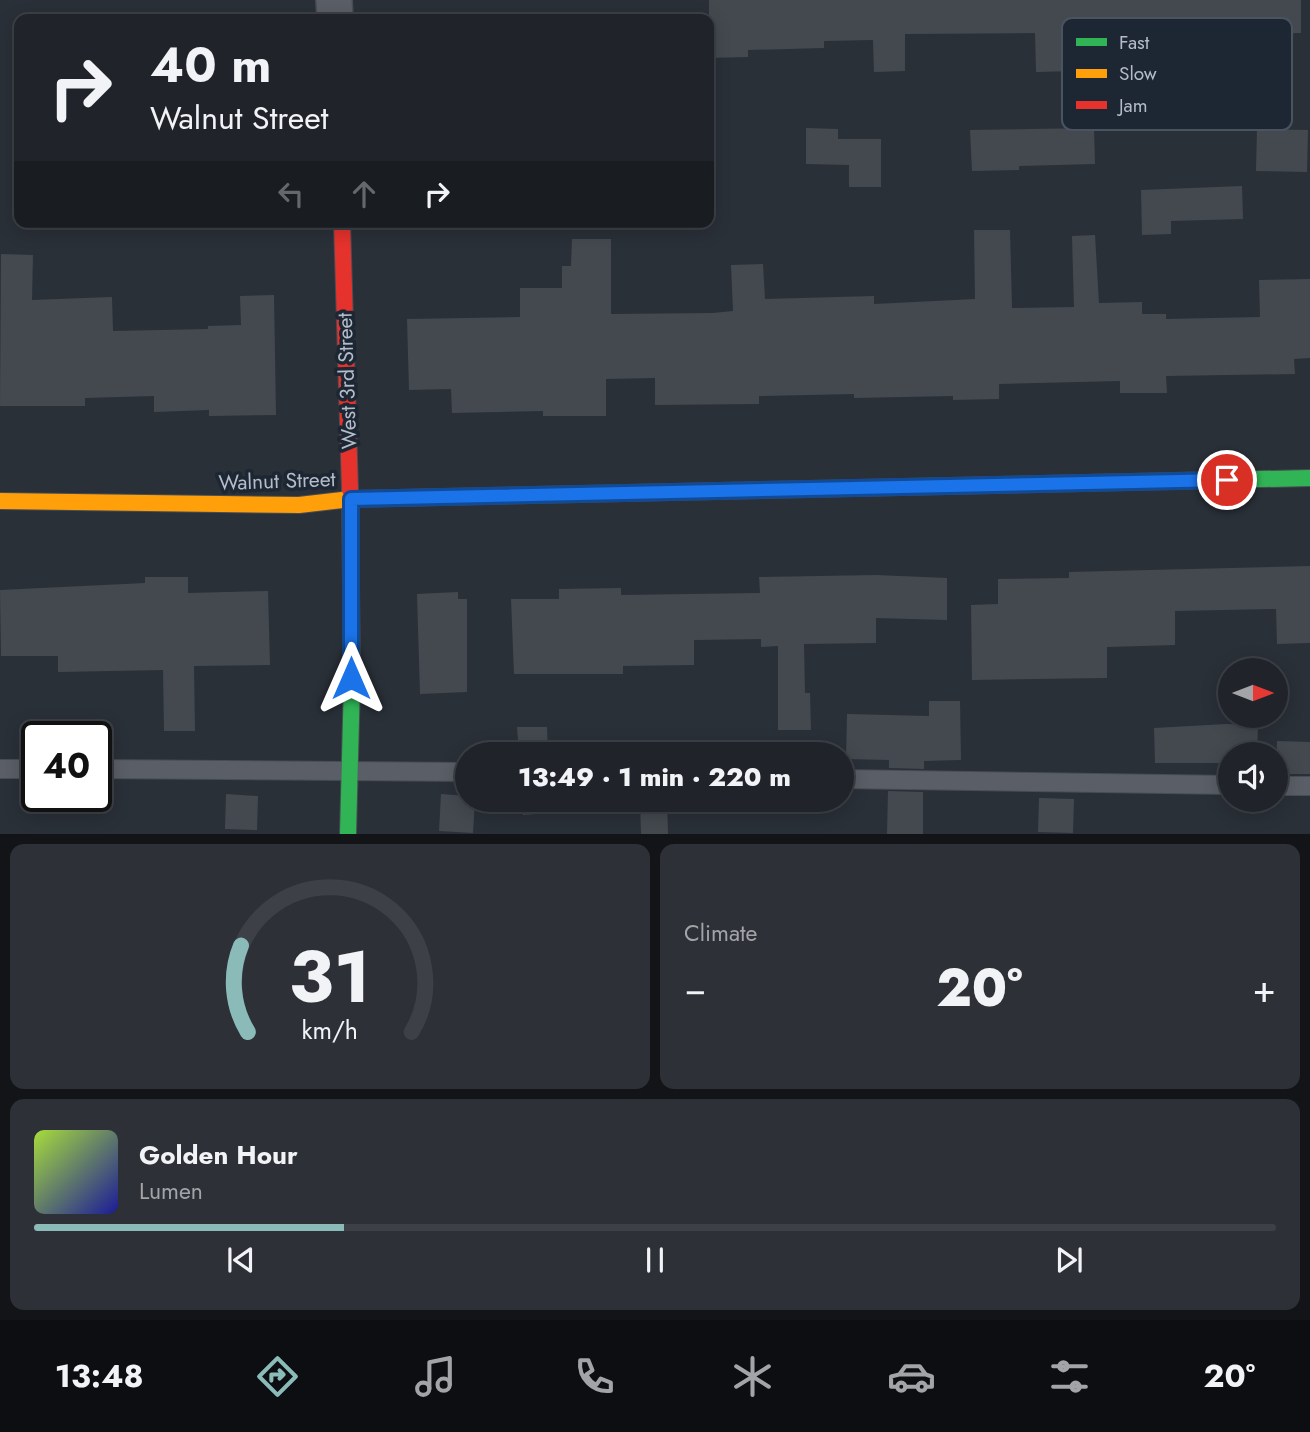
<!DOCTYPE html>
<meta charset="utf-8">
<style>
:root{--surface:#20242a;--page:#2d3036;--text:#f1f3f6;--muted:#a2a4a8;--line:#3d4147;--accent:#8bbbb9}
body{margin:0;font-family:Jost,sans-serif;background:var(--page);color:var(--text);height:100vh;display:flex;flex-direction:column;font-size:26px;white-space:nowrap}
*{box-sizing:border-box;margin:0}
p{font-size:23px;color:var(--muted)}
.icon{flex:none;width:38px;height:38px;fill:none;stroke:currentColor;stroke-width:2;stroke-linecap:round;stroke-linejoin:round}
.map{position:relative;height:834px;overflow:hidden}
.sheet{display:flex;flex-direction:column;gap:10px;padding:10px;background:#121417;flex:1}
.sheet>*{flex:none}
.hud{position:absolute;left:14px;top:14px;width:700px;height:214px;border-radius:14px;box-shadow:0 4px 18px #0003,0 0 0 2px var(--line);background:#20242a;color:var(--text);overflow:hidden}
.needle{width:46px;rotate:90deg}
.controls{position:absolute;left:1218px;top:658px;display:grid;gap:14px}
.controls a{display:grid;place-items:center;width:70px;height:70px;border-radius:50%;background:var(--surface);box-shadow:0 4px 18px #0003,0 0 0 2px var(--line);font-size:35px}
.speed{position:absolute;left:21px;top:721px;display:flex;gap:14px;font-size:35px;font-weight:700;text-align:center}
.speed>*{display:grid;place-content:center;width:91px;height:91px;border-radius:50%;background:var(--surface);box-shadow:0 4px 18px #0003,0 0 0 2px var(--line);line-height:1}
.speed .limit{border:4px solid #111;border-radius:10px;background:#fff;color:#111}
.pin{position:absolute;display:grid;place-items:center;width:60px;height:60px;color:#fff;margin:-30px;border:4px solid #fff;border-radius:50%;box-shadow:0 2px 7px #0007}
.me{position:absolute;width:77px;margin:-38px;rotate:0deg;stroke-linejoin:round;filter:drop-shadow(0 0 5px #0008)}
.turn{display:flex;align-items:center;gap:24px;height:147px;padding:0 21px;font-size:32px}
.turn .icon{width:91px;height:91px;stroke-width:2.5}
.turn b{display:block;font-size:49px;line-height:60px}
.lanes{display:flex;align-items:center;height:66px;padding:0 21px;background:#0003;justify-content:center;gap:35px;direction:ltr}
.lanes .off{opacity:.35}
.big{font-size:52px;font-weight:800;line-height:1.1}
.sheet .widget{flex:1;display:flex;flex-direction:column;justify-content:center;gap:10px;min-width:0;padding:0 24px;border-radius:14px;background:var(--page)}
.sheet .dial{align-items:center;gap:0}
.dial svg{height:182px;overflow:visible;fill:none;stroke:var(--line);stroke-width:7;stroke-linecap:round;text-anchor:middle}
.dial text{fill:var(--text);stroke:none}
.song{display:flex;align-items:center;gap:21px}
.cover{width:84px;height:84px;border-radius:10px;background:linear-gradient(135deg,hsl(80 70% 55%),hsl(240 70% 35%))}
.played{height:7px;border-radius:4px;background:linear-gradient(90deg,var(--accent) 25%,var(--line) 25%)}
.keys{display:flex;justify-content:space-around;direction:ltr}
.heat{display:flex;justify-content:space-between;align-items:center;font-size:38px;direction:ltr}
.sheet .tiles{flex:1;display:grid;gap:10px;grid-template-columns:1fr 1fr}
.widget:last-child{grid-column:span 2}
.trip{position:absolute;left:455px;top:742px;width:399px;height:70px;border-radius:35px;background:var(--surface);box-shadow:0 4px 18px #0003,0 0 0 2px var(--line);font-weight:800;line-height:70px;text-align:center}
.menu{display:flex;height:112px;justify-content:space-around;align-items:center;background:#0d0e11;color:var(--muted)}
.menu .icon{width:49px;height:49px}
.menu .current{color:var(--accent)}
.menu b{font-size:32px;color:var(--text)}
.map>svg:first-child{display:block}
.building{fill:#444950}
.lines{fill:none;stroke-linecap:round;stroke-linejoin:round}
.lane-casing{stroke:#484c53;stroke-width:20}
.street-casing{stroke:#484c53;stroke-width:38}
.fast-casing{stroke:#484c53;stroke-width:18}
.slow-casing{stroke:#484c53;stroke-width:18}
.jam-casing{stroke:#484c53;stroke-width:18}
.lane{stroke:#5a5e66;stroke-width:18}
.street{stroke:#5a5e66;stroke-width:35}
.fast{stroke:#30b455;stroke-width:16}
.slow{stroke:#ff9f0a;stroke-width:16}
.jam{stroke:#e5322d;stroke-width:16}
.route-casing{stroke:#114b97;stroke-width:18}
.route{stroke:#1a73e8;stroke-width:12}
.labels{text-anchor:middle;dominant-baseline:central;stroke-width:7;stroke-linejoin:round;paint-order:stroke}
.street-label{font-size:21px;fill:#b4bcc9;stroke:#1d2633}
.key{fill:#1d2633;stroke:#4a5360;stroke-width:2}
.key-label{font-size:19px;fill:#b4bcc9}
</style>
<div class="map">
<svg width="1310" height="834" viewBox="0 0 1310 834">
<rect width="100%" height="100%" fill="#2a3038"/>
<g class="building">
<polygon points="709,0 1301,0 1301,33 1239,34 1239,44 1219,44 1221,127 1181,128 1180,64 1076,66 1076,71 1036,72 1035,33 905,34 905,71 874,72 873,40 824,41 824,48 748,50 748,57 709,58"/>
<polygon points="806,128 838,129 838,139 881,139 881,187 849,187 849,165 806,164"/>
<polygon points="1094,128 1095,164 1019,166 1019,170 972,171 970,130"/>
<polygon points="1257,129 1308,130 1307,172 1256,171"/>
<polygon points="1242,186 1243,219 1171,221 1171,234 1142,235 1141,190"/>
<polygon points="974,230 1010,230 1012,308 1074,307 1072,236 1095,235 1099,303 1142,302 1142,314 1166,314 1166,319 1260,317 1259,280 1310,279 1310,358 1294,359 1295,374 1166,376 1167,393 1120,393 1120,381 999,384 999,399 953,400 953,396 854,398 854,394 759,396 759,404 655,405 655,378 606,379 606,416 543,416 543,411 452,413 451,389 409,390 407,319 520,317 520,288 562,288 562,266 571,266 572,239 611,239 611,314 713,313 733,311 731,265 763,264 765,299 874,296 874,304 975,299"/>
<polygon points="1,254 33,255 32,300 112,297 113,331 208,329 208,326 241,325 240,296 274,295 276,415 209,416 209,410 154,412 154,396 85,398 85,406 0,406"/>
<polygon points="1310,566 1310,643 1277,644 1276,609 1175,611 1175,645 1107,647 1107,678 972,680 971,605 998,604 998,579 1069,578 1069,572"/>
<polygon points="876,575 947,578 947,620 876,618 876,643 804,644 805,693 810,693 811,730 778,730 778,646 761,647 761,639 694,640 694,665 623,666 623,674 514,674 511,599 559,599 559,589 621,588 621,595 760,593 759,577"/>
<polygon points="145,577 188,577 188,593 268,591 270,665 194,666 195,731 164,731 163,670 58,672 58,656 1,656 0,590 145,583"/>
<polygon points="458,592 458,599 467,599 467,692 420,694 417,594"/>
<polygon points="929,701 960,701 961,760 924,761 924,769 889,768 889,760 846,759 847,714 929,716"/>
<polygon points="1226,724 1258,725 1257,754 1230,754 1230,763 1155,763 1154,728"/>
<polygon points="517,727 547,727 548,754 519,754"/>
<polygon points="1277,741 1310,742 1310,774 1276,774"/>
<polygon points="888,791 923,792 923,834 887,834"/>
<polygon points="226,794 258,796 257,830 225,829"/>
<polygon points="441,794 467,796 467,800 475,800 473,833 439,831"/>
<polygon points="1039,798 1074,799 1073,833 1038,832"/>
<polygon points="522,800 549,800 549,813 523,815"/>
<polygon points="640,800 667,800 668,834 641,834"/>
</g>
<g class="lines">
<g class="lane-casing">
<g id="lane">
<polyline points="0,769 37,769"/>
<polyline points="96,769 467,772"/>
<polyline points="842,779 1230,785"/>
<polyline points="1276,786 1310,786"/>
</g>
</g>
<g class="street-casing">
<polyline id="street" points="334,0 335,19"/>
</g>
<g class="fast-casing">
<g id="fast">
<polyline points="581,494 1310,478"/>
<polyline points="348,834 352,681 350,490"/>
</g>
</g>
<g class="slow-casing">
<polyline id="slow" points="0,501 299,505 351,499 581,494"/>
</g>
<g class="jam-casing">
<polyline id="jam" points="342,222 350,490"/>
</g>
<use href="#lane" class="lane"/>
<use href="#street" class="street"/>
<use href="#fast" class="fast"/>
<use href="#slow" class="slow"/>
<use href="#jam" class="jam"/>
</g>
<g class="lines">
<g class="route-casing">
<polyline id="route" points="351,678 351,499 1227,480"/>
</g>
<use href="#route" class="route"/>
</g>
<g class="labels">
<g class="street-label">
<text transform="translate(347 381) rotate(-92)">West 3rd Street</text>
<text transform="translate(277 481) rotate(-2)">Walnut Street</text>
</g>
</g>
<rect x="1062" y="18" width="230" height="112" rx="10" class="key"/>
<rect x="1076" y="38" width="31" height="8" fill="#30b455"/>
<rect x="1076" y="69" width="31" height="9" fill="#ff9f0a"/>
<rect x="1076" y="101" width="31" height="8" fill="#e5322d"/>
<g class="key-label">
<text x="1119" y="49">Fast</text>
<text x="1119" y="80">Slow</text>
<text x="1119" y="112">Jam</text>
</g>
</svg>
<div class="controls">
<a><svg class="needle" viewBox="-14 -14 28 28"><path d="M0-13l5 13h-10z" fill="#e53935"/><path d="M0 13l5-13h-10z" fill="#a2a4a8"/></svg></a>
<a><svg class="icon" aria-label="sound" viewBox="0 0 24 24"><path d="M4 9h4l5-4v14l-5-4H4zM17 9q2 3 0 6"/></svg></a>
</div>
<div class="speed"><div class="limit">40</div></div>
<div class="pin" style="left:1227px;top:480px;background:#d93025"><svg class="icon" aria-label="arrive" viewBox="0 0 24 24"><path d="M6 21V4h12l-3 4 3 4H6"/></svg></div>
<svg class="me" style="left:351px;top:678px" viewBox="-20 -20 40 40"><path d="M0-17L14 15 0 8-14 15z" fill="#1a73e8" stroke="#fff" stroke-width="4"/></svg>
<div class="trip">13:49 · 1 min · 220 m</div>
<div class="hud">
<div class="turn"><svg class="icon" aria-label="right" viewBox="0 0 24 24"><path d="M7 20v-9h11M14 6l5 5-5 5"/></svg><div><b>40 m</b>Walnut Street</div></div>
<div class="lanes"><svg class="icon off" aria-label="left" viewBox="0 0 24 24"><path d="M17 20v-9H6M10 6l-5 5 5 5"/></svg><svg class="icon off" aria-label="ahead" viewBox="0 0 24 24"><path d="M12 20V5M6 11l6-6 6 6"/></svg><svg class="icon" aria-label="right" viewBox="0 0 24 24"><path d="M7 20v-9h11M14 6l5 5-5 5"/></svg></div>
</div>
</div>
<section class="sheet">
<div class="tiles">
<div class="widget dial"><svg viewBox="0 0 100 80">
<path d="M14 69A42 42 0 1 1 86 69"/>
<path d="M14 69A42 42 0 0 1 11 31" stroke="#8bbbb9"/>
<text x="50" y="56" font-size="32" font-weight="700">31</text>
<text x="50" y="72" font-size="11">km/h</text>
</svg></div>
<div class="widget"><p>Climate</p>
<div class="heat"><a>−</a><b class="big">20°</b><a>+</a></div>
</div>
<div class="widget">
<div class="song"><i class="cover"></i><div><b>Golden Hour</b><p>Lumen</p></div></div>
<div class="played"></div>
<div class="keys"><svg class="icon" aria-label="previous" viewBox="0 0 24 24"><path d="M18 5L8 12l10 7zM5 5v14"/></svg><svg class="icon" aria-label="pause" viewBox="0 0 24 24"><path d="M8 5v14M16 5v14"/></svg><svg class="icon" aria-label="next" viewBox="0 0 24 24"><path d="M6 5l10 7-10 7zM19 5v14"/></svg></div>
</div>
</div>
</section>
<nav class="menu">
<b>13:48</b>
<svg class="icon current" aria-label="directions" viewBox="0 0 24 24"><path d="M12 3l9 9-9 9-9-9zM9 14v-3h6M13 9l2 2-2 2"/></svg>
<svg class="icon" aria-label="music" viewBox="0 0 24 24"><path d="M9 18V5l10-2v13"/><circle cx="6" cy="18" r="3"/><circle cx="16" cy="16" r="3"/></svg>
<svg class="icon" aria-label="phone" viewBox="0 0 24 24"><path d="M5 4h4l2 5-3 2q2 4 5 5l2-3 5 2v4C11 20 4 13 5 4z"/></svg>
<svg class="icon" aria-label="climate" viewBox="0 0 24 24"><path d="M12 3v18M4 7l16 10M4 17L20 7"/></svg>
<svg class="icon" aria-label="car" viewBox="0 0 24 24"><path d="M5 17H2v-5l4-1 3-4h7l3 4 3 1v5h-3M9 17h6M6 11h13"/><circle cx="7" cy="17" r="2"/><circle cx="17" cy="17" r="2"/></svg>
<svg class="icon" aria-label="filters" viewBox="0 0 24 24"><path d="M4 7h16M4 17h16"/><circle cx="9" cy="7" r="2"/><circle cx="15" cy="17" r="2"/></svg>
<b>20°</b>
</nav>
